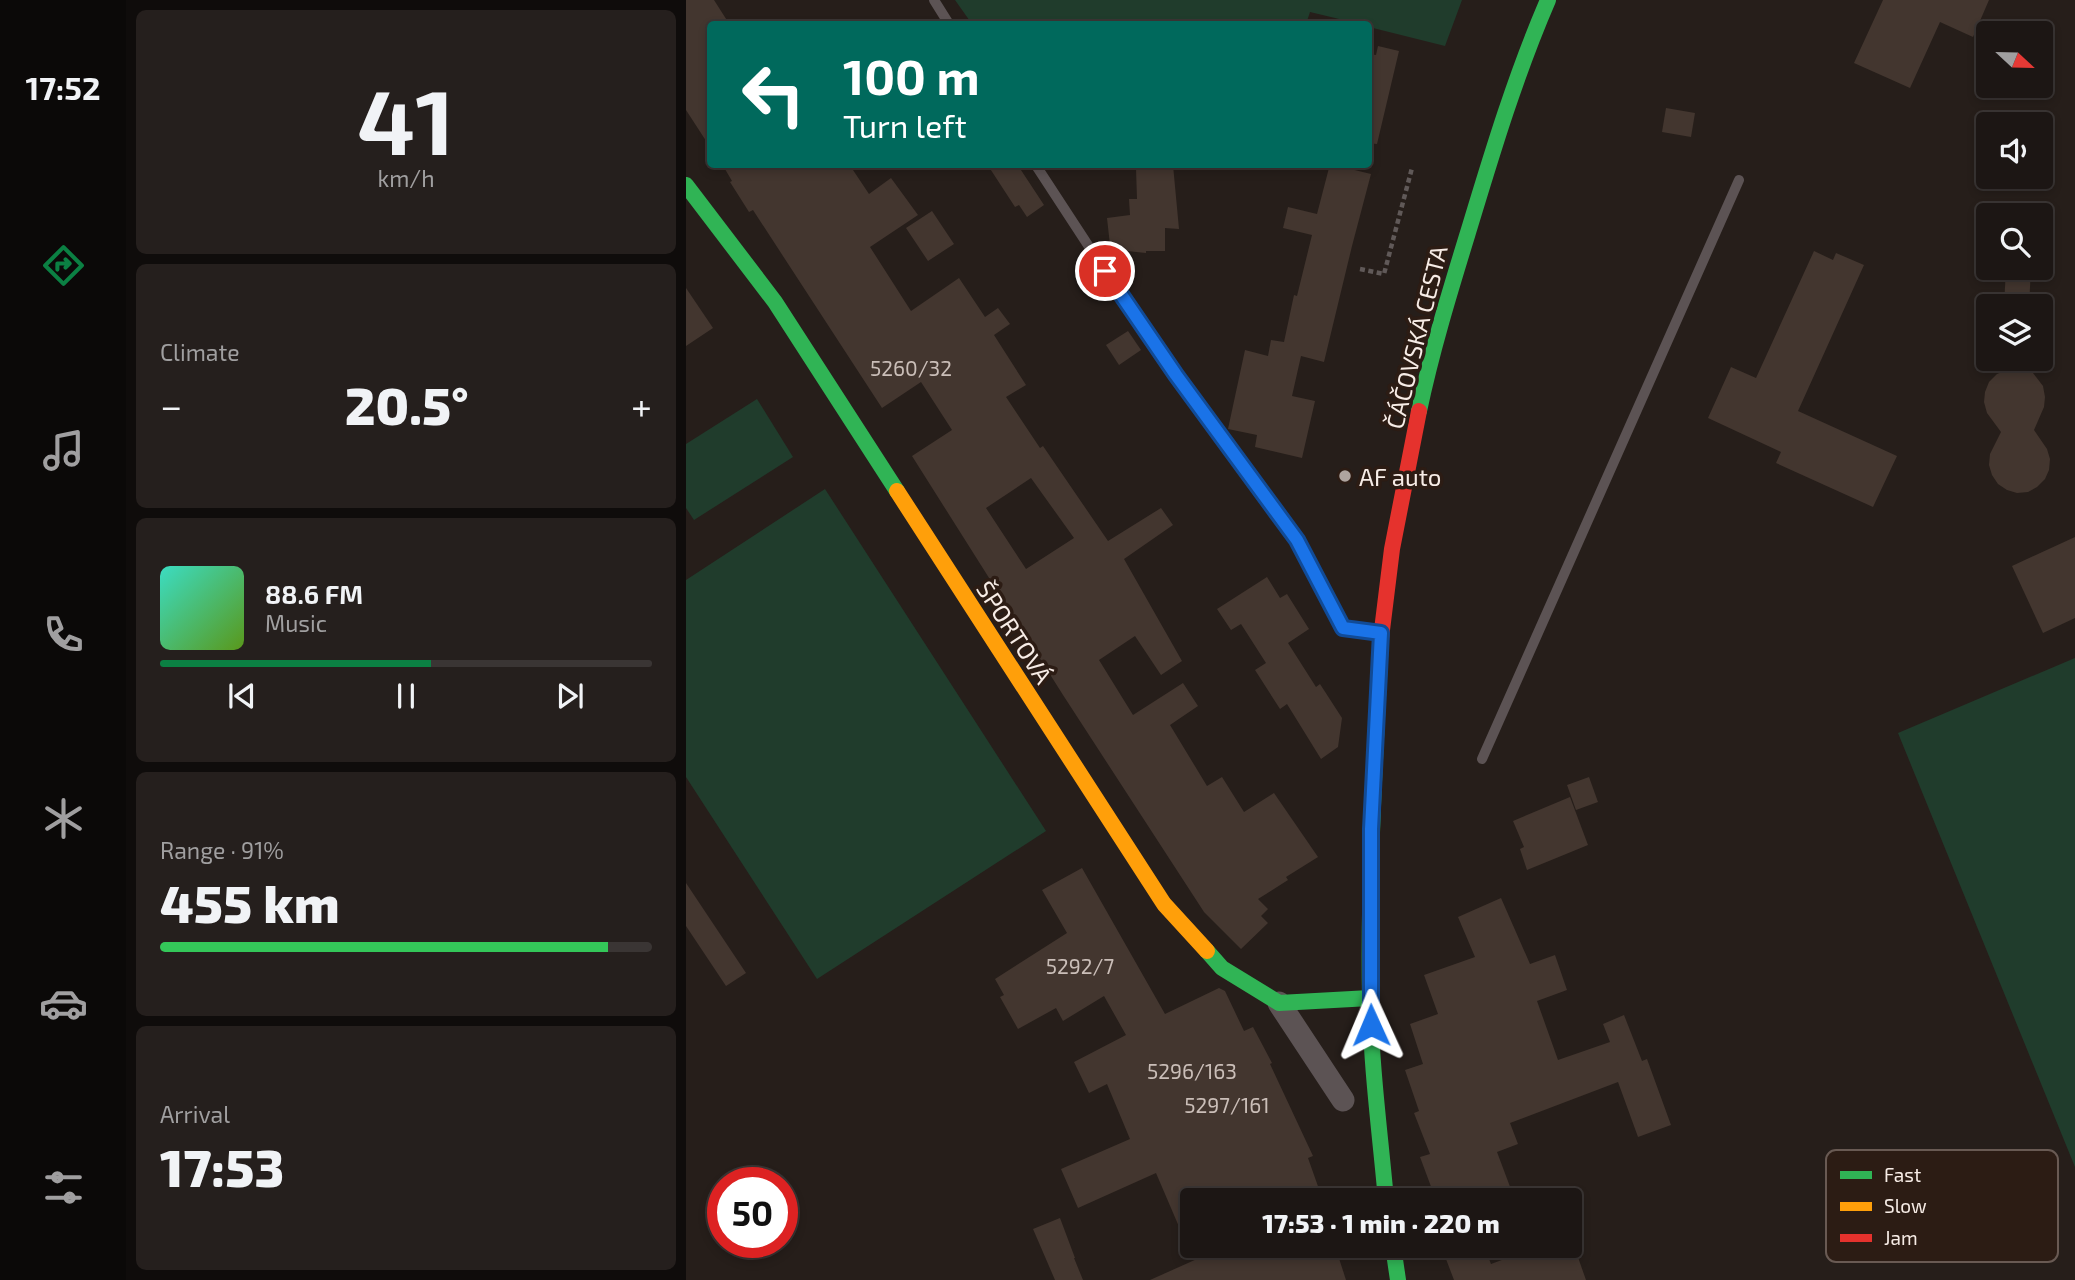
<!DOCTYPE html>
<meta charset="utf-8">
<style>
:root{--surface:#1c1614;--page:#251f1d;--text:#f1f3f6;--muted:#a09fa0;--line:#3a3534;--accent:#0b8043}
body{margin:0;font-family:"Exo 2",sans-serif;background:var(--page);color:var(--text);height:100vh;display:flex;flex-direction:column;font-size:26px;white-space:nowrap}
*{box-sizing:border-box;margin:0}
p{font-size:23px;color:var(--muted)}
.icon{flex:none;width:38px;height:38px;fill:none;stroke:currentColor;stroke-width:2;stroke-linecap:round;stroke-linejoin:round}
.map{position:relative;flex:1;overflow:hidden}
.side{display:flex;flex-direction:column;gap:10px;padding:10px;background:#0f0c0b;width:560px}
.side>*{flex:none}
.guide{position:absolute;left:21px;top:21px;width:665px;height:147px;border-radius:7px;box-shadow:0 4px 10px #0003,0 0 0 2px var(--line);background:#00695c;color:#fff;overflow:hidden}
.needle{width:46px;rotate:112deg}
.controls{position:absolute;left:1290px;top:21px;display:grid;gap:14px}
.controls a{display:grid;place-items:center;width:77px;height:77px;border-radius:7px;background:var(--surface);box-shadow:0 4px 10px #0003,0 0 0 2px var(--line);font-size:35px}
.speed{position:absolute;left:21px;top:1167px;display:flex;gap:14px;font-size:35px;font-weight:700;text-align:center}
.speed>*{display:grid;place-content:center;width:91px;height:91px;border-radius:50%;background:var(--surface);box-shadow:0 4px 10px #0003,0 0 0 2px var(--line);line-height:1}
.speed .limit{border:10px solid #d22;background:#fff;color:#111}
.pin{position:absolute;display:grid;place-items:center;width:60px;height:60px;color:#fff;margin:-30px;border:4px solid #fff;border-radius:50%;box-shadow:0 2px 7px #0007}
.me{position:absolute;width:77px;margin:-38px;rotate:359deg;stroke-linejoin:round;filter:drop-shadow(0 0 5px #0008)}
.turn{display:flex;align-items:center;gap:24px;height:147px;padding:0 21px;font-size:32px}
.turn .icon{width:91px;height:91px;stroke-width:2.5}
.turn b{display:block;font-size:49px;line-height:60px}
.big{font-size:52px;font-weight:800;line-height:1.1}
.side .tile{flex:1;display:flex;flex-direction:column;justify-content:center;gap:10px;min-width:0;padding:0 24px;border-radius:10px;background:var(--page)}
.side .dial{align-items:center;gap:0}
.dial b{font-size:91px;line-height:1}
.song{display:flex;align-items:center;gap:21px}
.cover{width:84px;height:84px;border-radius:10px;background:linear-gradient(135deg,hsl(170 70% 55%),hsl(90 70% 35%))}
.played{height:7px;border-radius:4px;background:linear-gradient(90deg,var(--accent) 55%,var(--line) 55%)}
.keys{display:flex;justify-content:space-around;direction:ltr}
.heat{display:flex;justify-content:space-between;align-items:center;font-size:38px;direction:ltr}
.charge{height:10px;border-radius:5px;background:linear-gradient(90deg,#34c759 91%,var(--line) 0)}
.trip{position:absolute;left:494px;top:1188px;width:402px;height:70px;border-radius:7px;background:var(--surface);box-shadow:0 4px 10px #0003,0 0 0 2px var(--line);font-weight:800;line-height:70px;text-align:center}
main{display:flex;flex:1;min-height:0}
.tab-bar{display:flex;flex-direction:column;width:126px;justify-content:space-around;align-items:center;background:#0b0908;color:var(--muted)}
.tab-bar .icon{width:49px;height:49px}
.tab-bar .active{color:var(--accent)}
.tab-bar b{font-size:32px;color:var(--text)}
.map>svg:first-child{display:block}
.green{fill:#203c2c}
.building{fill:#43362f;fill-rule:evenodd}
.lines{fill:none;stroke-linecap:round;stroke-linejoin:round}
.path{stroke:#605958;stroke-width:4.5;stroke-dasharray:5 3.5;stroke-linecap:butt}
.lane{stroke:#5c5354;stroke-width:10}
.street{stroke:#5c5354;stroke-width:23}
.fast{stroke:#30b455;stroke-width:16}
.slow{stroke:#ff9f0a;stroke-width:16}
.jam{stroke:#e5322d;stroke-width:16}
.route-casing{stroke:#114b97;stroke-width:18}
.route{stroke:#1a73e8;stroke-width:12}
.poi-dot{fill:#aea49f;stroke:#2c1c14;stroke-width:2.5}
.labels{text-anchor:middle;dominant-baseline:central;stroke-width:7;stroke-linejoin:round;paint-order:stroke}
.number-label{font-size:21px;fill:#cabeb8}
.street-label{font-size:24px;fill:#f7ece6;stroke:#2c1c14}
.poi-label{font-size:24px;fill:#f7ece6;stroke:#2c1c14;text-anchor:start}
.key{fill:#2c1c14;stroke:#695a53;stroke-width:2}
.key-label{font-size:19px;fill:#f7ece6}
</style>
<main>
<nav class="tab-bar">
<b>17:52</b>
<svg class="icon active" aria-label="directions" viewBox="0 0 24 24"><path d="M12 3l9 9-9 9-9-9zM9 14v-3h6M13 9l2 2-2 2"/></svg>
<svg class="icon" aria-label="music" viewBox="0 0 24 24"><path d="M9 18V5l10-2v13"/><circle cx="6" cy="18" r="3"/><circle cx="16" cy="16" r="3"/></svg>
<svg class="icon" aria-label="phone" viewBox="0 0 24 24"><path d="M5 4h4l2 5-3 2q2 4 5 5l2-3 5 2v4C11 20 4 13 5 4z"/></svg>
<svg class="icon" aria-label="climate" viewBox="0 0 24 24"><path d="M12 3v18M4 7l16 10M4 17L20 7"/></svg>
<svg class="icon" aria-label="car" viewBox="0 0 24 24"><path d="M5 17H2v-5l4-1 3-4h7l3 4 3 1v5h-3M9 17h6M6 11h13"/><circle cx="7" cy="17" r="2"/><circle cx="17" cy="17" r="2"/></svg>
<svg class="icon" aria-label="filters" viewBox="0 0 24 24"><path d="M4 7h16M4 17h16"/><circle cx="9" cy="7" r="2"/><circle cx="15" cy="17" r="2"/></svg>
</nav>
<section class="side">
<div class="tile dial"><b>41</b><p>km/h</p></div>
<div class="tile"><p>Climate</p>
<div class="heat"><a>−</a><b class="big">20.5°</b><a>+</a></div>
</div>
<div class="tile">
<div class="song"><i class="cover"></i><div><b>88.6 FM</b><p>Music</p></div></div>
<div class="played"></div>
<div class="keys"><svg class="icon" aria-label="previous" viewBox="0 0 24 24"><path d="M18 5L8 12l10 7zM5 5v14"/></svg><svg class="icon" aria-label="pause" viewBox="0 0 24 24"><path d="M8 5v14M16 5v14"/></svg><svg class="icon" aria-label="next" viewBox="0 0 24 24"><path d="M6 5l10 7-10 7zM19 5v14"/></svg></div>
</div>
<div class="tile"><p>Range · 91%</p><b class="big">455 km</b><div class="charge"></div></div>
<div class="tile"><p>Arrival</p><b class="big">17:53</b></div>
</section>
<div class="map">
<svg width="1389" height="1280" viewBox="0 0 1389 1280">
<rect width="100%" height="100%" fill="#261e1a"/>
<g class="green">
<polygon points="269,0 776,0 759,46 683,27 682,24 674,24 624,12 620,24 286,24"/>
<polygon points="71,399 107,457 8,520 0,508 0,444"/>
<polygon points="139,489 360,831 131,979 0,777 0,580"/>
<polygon points="1389,658 1389,1167 1212,733"/>
</g>
<g class="building">
<polygon points="0,0 28,0 42,22 38,24 24,24 24,147 0,110"/>
<polygon points="1197,0 1303,0 1287,37 1254,22 1224,88 1168,63"/>
<polygon points="692,46 713,51 691,144 682,143 682,54 690,55"/>
<polygon points="980,108 1009,113 1005,137 976,132"/>
<path d="M36,164h127l20,30 22,-16 27,37 -48,32 41,64 48,-33 26,39 13,-9 12,16 -16,11 32,50 -20,12 34,51 3,-2 65,95 53,-33 12,17 -49,34 58,102 -21,14 -26,-39 -36,24 34,55 50,-32 15,23 -28,19 37,61 15,-9 22,35 30,-19 44,64 -32,20 2,3 -30,19 10,10 -7,7 7,7 -27,26 -37,-37 -141,-217 -151,-239 40,-26 -31,-48 -39,26 -129,-198 -4,2 -19,-30 2,-1zM345,478l43,60 -48,31 -40,-61z"/>
<polygon points="301,164 331,164 358,205 341,217 333,205 329,207"/>
<polygon points="644,164 685,174 666,246 638,362 615,356 606,396 629,401 616,458 569,447 571,435 542,429 559,350 582,356 585,340 598,342 608,295 611,296 626,235 597,228 602,207 631,214"/>
<polygon points="487,165 493,229 479,228 479,251 460,251 460,253 441,251 425,254 421,218 444,215 443,199 451,199 450,168"/>
<polygon points="246,211 268,244 242,261 220,228"/>
<polygon points="1128,251 1147,260 1150,253 1178,265 1112,411 1211,456 1187,507 1090,463 1095,452 1022,418 1045,367 1070,378"/>
<polygon points="1320,268 1345,268 1343,306 1318,306"/>
<polygon points="0,288 27,328 0,346"/>
<polygon points="442,331 455,350 433,365 420,345"/>
<polygon points="1331,369 1347,373 1357,386 1359,397 1358,407 1348,430 1361,449 1364,459 1363,470 1359,479 1351,487 1342,492 1331,493 1321,490 1312,484 1306,475 1303,465 1304,454 1315,432 1301,413 1298,402 1299,392 1303,382 1311,374 1321,370"/>
<polygon points="1389,537 1389,618 1357,633 1326,566"/>
<polygon points="581,577 594,598 601,594 623,629 602,643 630,687 634,684 656,718 652,747 635,759 601,704 594,709 569,670 580,663 555,624 545,630 531,609"/>
<polygon points="903,777 912,802 890,810 881,785"/>
<polygon points="884,797 902,845 841,870 834,849 838,847 827,821"/>
<polygon points="396,868 479,1014 533,988 539,991 558,1031 567,1027 586,1063 584,1064 627,1156 622,1158 634,1192 609,1200 506,1200 506,1257 470,1173 392,1208 375,1169 444,1139 421,1084 403,1093 388,1062 440,1035 418,996 377,1021 370,1008 332,1029 314,997 318,995 309,979 381,933 356,890"/>
<polygon points="0,883 60,973 40,986 0,926"/>
<polygon points="815,898 844,964 869,955 881,990 851,1001 872,1060 924,1042 917,1024 938,1015 956,1061 961,1059 985,1125 952,1137 932,1082 824,1123 832,1144 811,1152 829,1200 750,1200 734,1157 744,1154 728,1113 733,1111 719,1070 737,1064 724,1024 752,1014 738,975 789,957 772,917"/>
<polygon points="374,1218 389,1258 388,1258 397,1280 369,1280 347,1229"/>
<polygon points="540,1246 649,1246 660,1280 464,1280"/>
<polygon points="755,1246 798,1246 805,1264 853,1246 888,1246 900,1280 768,1280"/>
</g>
<g class="lines">
<polyline class="path" points="674,269 698,274 726,168"/>
<g class="lane">
<polyline points="248,0 263,24"/>
<polyline points="349,164 447,314 611,540 657,628 692,633"/>
<polyline points="796,759 1053,180"/>
</g>
<polyline class="street" points="593,1003 657,1100"/>
<g class="fast">
<polyline points="0,185 89,302 211,491"/>
<path d="M733,411c13,-62 32,-123 51,-185 23,-76 46,-152 78,-226"/>
<path d="M695,638c-6,120 -13,241 -11,361 1,67 10,134 16,201"/>
<polyline points="521,951 536,968 593,1003 684,998"/>
<polyline points="707,1246 712,1280"/>
</g>
<polyline class="slow" points="211,491 478,904 521,951"/>
<polyline class="jam" points="695,638 706,549 733,411"/>
</g>
<g class="lines">
<g class="route-casing">
<polyline id="route" points="419,271 490,375 611,540 657,628 695,633 685,829 685,1025"/>
</g>
<use href="#route" class="route"/>
</g>
<circle class="poi-dot" cx="659" cy="476" r="7"/>
<g class="labels">
<g class="number-label">
<text x="225" y="367">5260/32</text>
<text x="394" y="965">5292/7</text>
<text x="506" y="1070">5296/163</text>
<text x="541" y="1104">5297/161</text>
</g>
<g class="street-label">
<text transform="translate(730 337) rotate(-76)">ČÁČOVSKÁ CESTA</text>
<text transform="translate(329 632) rotate(57)">ŠPORTOVÁ</text>
</g>
<g class="poi-label">
<text x="673" y="476">AF auto</text>
</g>
</g>
<rect x="1140" y="1150" width="232" height="112" rx="10" class="key"/>
<rect x="1154" y="1171" width="32" height="8" fill="#30b455"/>
<rect x="1154" y="1202" width="32" height="9" fill="#ff9f0a"/>
<rect x="1154" y="1234" width="32" height="8" fill="#e5322d"/>
<g class="key-label">
<text x="1198" y="1182">Fast</text>
<text x="1198" y="1213">Slow</text>
<text x="1198" y="1245">Jam</text>
</g>
</svg>
<div class="controls">
<a><svg class="needle" viewBox="-14 -14 28 28"><path d="M0-13l5 13h-10z" fill="#e53935"/><path d="M0 13l5-13h-10z" fill="#a09fa0"/></svg></a>
<a><svg class="icon" aria-label="sound" viewBox="0 0 24 24"><path d="M4 9h4l5-4v14l-5-4H4zM17 9q2 3 0 6"/></svg></a>
<a><svg class="icon" aria-label="search" viewBox="0 0 24 24"><circle cx="10" cy="10" r="6"/><path d="M15 15l6 6"/></svg></a>
<a><svg class="icon" aria-label="layers" viewBox="0 0 24 24"><path d="M12 4l9 5-9 5-9-5zM3 14l9 5 9-5"/></svg></a>
</div>
<div class="speed"><div class="limit">50</div></div>
<div class="pin" style="left:419px;top:271px;background:#d93025"><svg class="icon" aria-label="arrive" viewBox="0 0 24 24"><path d="M6 21V4h12l-3 4 3 4H6"/></svg></div>
<svg class="me" style="left:685px;top:1025px" viewBox="-20 -20 40 40"><path d="M0-17L14 15 0 8-14 15z" fill="#1a73e8" stroke="#fff" stroke-width="4"/></svg>
<div class="trip">17:53 · 1 min · 220 m</div>
<div class="guide">
<div class="turn"><svg class="icon" aria-label="left" viewBox="0 0 24 24"><path d="M17 20v-9H6M10 6l-5 5 5 5"/></svg><div><b>100 m</b>Turn left</div></div>
</div>
</div>
</main>
